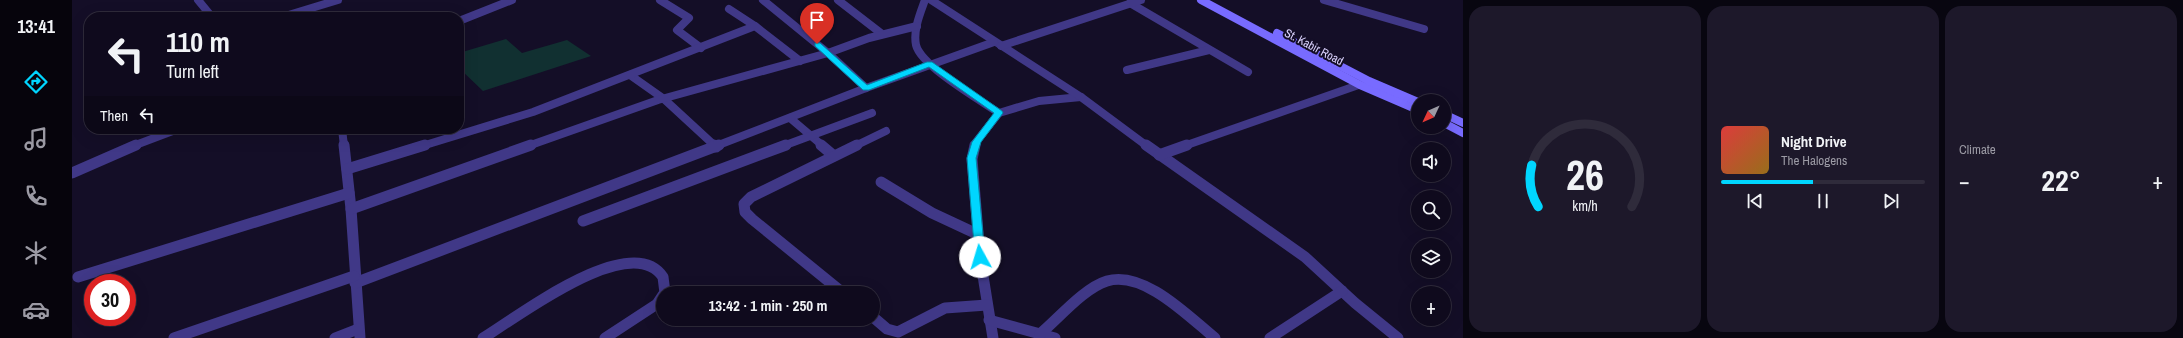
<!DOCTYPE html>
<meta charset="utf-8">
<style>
:root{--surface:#0f0a1d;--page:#1d182a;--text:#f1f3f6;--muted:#9b9aa4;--line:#2f2b3b;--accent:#00d6ff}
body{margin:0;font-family:"Archivo Narrow",sans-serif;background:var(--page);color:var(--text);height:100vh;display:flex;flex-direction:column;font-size:15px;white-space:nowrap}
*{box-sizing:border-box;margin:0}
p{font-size:13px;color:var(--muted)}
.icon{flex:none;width:22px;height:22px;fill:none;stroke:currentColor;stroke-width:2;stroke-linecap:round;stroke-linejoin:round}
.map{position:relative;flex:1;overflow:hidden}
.details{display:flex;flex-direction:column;gap:6px;padding:6px;background:#080610;width:720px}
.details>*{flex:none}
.hud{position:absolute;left:12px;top:12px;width:380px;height:122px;border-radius:16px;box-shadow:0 4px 16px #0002,0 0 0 1px var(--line);background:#0f0a1d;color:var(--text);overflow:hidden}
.needle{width:26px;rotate:226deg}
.tools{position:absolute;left:1339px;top:94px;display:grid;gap:8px}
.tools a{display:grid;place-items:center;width:40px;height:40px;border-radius:50%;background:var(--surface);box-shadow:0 4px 16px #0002,0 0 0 1px var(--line);font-size:20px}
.speed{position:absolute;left:12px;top:274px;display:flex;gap:8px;font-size:20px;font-weight:700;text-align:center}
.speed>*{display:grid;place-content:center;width:52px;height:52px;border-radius:50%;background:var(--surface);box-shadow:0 4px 16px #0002,0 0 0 1px var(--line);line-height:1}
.speed .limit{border:6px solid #d22;background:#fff;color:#111}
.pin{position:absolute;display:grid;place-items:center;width:34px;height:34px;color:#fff;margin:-41px -17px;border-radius:50% 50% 50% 0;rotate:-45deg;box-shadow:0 0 4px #0007}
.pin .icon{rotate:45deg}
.me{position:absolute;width:44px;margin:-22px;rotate:354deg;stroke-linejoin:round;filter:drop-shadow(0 0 3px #0008)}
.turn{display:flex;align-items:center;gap:14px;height:84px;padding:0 16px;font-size:18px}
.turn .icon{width:52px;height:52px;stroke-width:2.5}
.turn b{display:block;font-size:28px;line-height:34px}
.then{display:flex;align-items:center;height:38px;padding:0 16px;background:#0003;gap:8px;font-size:15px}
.big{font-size:30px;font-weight:800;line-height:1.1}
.details .tile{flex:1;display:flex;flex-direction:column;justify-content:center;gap:6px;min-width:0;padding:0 14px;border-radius:16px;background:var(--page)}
.details .dial{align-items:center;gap:0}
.dial svg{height:104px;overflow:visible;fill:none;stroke:var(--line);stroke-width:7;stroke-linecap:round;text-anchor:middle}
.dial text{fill:var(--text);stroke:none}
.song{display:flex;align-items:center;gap:12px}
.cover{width:48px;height:48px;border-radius:6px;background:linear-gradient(135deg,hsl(0 70% 55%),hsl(40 70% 35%))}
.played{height:4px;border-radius:2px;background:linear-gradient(90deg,var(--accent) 45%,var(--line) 45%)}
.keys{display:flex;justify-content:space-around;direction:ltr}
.heat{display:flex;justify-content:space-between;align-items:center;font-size:22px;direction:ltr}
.details .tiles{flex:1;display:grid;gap:6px;grid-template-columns:repeat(3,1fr)}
.trip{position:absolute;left:584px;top:286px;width:224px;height:40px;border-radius:20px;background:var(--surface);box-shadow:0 4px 16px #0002,0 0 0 1px var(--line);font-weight:800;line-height:40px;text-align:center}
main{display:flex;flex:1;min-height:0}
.dock{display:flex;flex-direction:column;width:72px;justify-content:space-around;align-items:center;background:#06040c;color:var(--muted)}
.dock .icon{width:28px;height:28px}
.dock .on{color:var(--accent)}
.dock b{font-size:18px;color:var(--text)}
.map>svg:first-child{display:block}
.green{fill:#113031}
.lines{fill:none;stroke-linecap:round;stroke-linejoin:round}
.street-far1{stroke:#403887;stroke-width:8}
.street{stroke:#403887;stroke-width:11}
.secondary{stroke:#786bff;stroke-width:8}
.route{fill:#00d6ff;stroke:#008ba6}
.labels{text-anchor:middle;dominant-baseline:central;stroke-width:4;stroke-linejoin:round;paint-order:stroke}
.street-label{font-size:12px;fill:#dcd4ff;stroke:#140e27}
</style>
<main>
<nav class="dock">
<b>13:41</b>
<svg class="icon on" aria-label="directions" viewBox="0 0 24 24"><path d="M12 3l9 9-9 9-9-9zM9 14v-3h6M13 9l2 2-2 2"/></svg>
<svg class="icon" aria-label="music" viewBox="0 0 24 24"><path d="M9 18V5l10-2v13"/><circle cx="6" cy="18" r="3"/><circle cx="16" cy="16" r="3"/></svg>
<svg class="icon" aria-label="phone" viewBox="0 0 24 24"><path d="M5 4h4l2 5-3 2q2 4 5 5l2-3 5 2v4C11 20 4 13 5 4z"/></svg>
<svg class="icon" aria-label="climate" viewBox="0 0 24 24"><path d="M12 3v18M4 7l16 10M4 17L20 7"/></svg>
<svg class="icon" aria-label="car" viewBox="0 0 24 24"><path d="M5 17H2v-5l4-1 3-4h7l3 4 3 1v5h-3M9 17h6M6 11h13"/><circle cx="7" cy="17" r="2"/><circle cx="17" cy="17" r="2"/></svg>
</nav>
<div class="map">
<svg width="1391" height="338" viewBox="0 0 1391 338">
<rect width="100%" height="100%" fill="#140e27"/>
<polygon class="green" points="434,39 450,53 495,40 519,56 411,91 387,68 387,53"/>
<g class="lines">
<g class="street-far1">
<polyline points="126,0 140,17"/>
<polyline points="588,0 617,18 605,30 629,48"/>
<polyline points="691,0 756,53 794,88"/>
<polyline points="766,0 810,34"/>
<path d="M853,0c-5,14 -12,30 -9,45 5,21 64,55 83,68l40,-12 42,-4"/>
<polyline points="859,0 1009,97 1075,146"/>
<polyline points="1252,0 1352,29"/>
<polyline points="1058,3 1176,72"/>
<polyline points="657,9 683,26"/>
<polyline points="210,17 266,0"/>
<polyline points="387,21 440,0"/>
<polyline points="929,46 1069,0"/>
<polyline points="1055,70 1137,50"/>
<polyline points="558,75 592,99 643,146"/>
<polyline points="718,118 751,146"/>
<polyline points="270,129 272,146"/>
<polyline points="61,146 106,129"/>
<polyline points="350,146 461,112 683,26 728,61"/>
<polyline points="456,146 586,100 756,53 797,38 845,26"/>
<polyline points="644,146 794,88 922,42"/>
<polyline points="711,146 800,113"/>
<polyline points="783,146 814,131"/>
<polyline points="903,146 904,142 927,113"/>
<polyline points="1112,146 1295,82"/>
</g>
<g class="street">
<polyline points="272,145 279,209 288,338"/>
<polyline points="642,145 644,147"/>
<polyline points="749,145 762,156"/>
<polyline points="903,145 900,159 908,257 921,338"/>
<polyline points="1074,145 1233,257 1283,303 1326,338"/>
<polyline points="1087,155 1115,145"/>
<polyline points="275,169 353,145"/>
<polyline points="0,173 64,145"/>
<polyline points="809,182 860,213 905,234"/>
<polyline points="279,209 459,145"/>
<polyline points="511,221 714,145"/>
<polyline points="6,277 277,193"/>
<polyline points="283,283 647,145"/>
<polyline points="771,293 680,219 673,212 672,204 679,197 785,145"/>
<polyline points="801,317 815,329 826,332 873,308 915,305"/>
<polyline points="917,320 983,338"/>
<path d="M968,334c19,-16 44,-46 67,-53 37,-11 82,36 108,57"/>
<polyline points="102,338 282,276"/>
<polyline points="263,338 286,329"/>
<path d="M411,338c33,-20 148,-109 180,-61l2,16"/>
<polyline points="533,338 585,304 591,295"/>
<polyline points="1198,338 1270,291"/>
</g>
<g class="secondary">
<polyline points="1129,0 1288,85 1346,110"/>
<polyline points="1205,33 1297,81 1346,102"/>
<polyline points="1372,114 1391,123"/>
<polyline points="1372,123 1391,133"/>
</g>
</g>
<polygon class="route" points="743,43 748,43 795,85 855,62 860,62 930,111 931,113 909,142 904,158 913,257 912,259 904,259 903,257 895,158 900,142 922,113 857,67 797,90 791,90 743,46"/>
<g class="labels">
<g class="street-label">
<text transform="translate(1242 47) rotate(28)">St. Kabir Road</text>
</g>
</g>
</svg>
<div class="tools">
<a><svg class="needle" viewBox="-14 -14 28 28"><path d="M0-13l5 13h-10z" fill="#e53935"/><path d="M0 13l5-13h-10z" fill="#9b9aa4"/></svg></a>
<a><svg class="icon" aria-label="sound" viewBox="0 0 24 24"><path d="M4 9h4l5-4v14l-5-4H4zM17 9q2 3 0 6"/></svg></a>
<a><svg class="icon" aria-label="search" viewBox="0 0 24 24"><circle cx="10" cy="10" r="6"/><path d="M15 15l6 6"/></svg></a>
<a><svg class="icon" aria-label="layers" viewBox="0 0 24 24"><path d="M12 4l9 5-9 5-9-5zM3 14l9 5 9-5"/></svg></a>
<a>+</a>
</div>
<div class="speed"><div class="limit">30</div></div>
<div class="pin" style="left:745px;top:44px;background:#d93025"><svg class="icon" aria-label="arrive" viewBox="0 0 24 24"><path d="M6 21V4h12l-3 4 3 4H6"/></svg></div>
<svg class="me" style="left:908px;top:257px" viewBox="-20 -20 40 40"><circle r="19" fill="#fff"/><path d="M0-13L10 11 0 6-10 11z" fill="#00d6ff"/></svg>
<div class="trip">13:42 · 1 min · 250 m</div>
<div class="hud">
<div class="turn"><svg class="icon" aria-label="left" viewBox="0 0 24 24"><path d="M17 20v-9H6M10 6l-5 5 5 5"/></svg><div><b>110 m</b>Turn left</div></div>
<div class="then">Then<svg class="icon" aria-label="left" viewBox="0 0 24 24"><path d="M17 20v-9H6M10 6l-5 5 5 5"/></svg></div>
</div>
</div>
<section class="details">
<div class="tiles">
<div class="tile dial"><svg viewBox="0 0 100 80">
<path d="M14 69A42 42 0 1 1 86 69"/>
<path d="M14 69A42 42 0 0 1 9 37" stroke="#00d6ff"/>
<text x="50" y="56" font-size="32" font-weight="700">26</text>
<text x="50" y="72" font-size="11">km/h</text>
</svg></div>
<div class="tile">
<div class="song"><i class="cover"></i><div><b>Night Drive</b><p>The Halogens</p></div></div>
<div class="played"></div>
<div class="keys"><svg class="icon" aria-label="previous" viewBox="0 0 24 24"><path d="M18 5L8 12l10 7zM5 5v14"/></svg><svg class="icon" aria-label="pause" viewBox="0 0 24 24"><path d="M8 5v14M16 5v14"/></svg><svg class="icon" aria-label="next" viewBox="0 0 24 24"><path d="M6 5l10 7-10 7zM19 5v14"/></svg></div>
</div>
<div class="tile"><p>Climate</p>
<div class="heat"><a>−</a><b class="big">22°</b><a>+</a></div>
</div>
</div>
</section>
</main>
